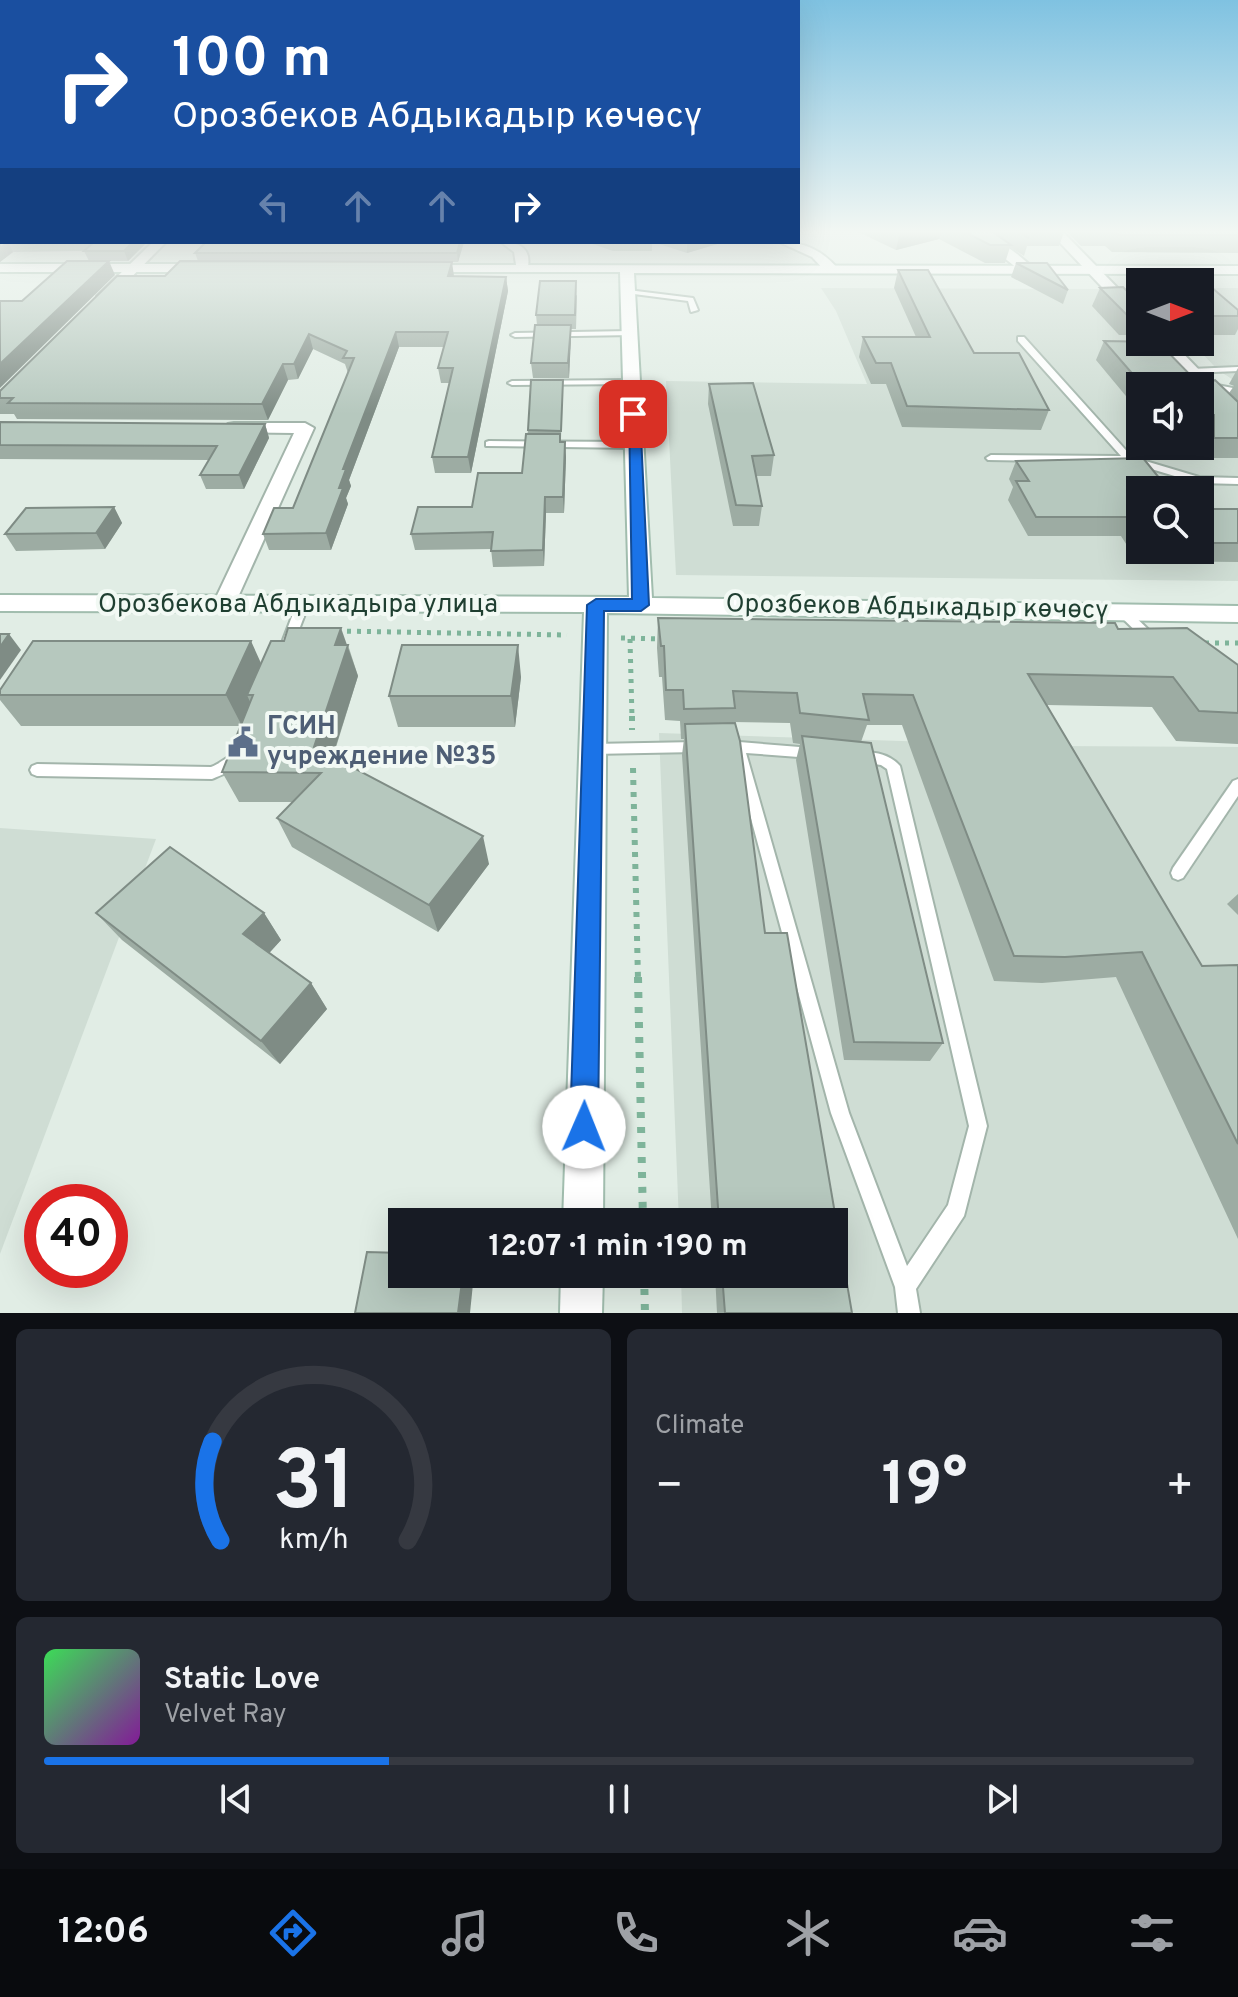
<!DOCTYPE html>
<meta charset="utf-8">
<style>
:root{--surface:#171b24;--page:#242831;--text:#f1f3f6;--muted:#9ea1a6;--line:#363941;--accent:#1a73e8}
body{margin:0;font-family:Overpass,sans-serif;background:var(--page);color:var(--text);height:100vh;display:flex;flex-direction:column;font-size:30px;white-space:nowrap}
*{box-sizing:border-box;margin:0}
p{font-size:26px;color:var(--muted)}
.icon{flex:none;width:44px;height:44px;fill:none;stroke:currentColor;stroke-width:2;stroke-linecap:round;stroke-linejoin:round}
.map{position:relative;height:1313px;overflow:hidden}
.panel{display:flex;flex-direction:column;gap:16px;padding:16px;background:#0d0f14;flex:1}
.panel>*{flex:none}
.banner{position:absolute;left:0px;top:0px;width:800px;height:244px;box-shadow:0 8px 32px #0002;background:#1a4fa0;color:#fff;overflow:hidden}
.needle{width:52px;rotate:90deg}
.controls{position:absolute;left:1126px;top:268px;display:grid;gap:16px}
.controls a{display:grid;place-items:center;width:88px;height:88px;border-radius:0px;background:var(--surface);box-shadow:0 8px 32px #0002;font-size:40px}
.speed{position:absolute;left:24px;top:1184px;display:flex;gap:16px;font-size:40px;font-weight:700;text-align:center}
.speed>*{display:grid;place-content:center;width:104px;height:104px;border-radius:50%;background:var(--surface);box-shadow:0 8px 32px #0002;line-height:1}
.speed .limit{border:12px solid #d22;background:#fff;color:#111}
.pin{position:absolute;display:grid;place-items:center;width:68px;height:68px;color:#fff;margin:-34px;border-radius:16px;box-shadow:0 4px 12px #0006}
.me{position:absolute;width:88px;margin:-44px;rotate:1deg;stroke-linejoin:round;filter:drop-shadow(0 0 6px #0008)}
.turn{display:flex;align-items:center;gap:28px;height:168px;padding:0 40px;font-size:36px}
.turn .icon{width:104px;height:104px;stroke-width:2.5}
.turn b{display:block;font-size:56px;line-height:68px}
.lanes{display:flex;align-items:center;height:76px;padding:0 40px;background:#0003;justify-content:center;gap:40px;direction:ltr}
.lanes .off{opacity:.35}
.big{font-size:60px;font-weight:700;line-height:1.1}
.panel .tile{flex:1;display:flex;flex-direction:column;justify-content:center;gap:12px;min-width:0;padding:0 28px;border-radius:12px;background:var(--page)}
.panel .dial{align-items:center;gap:0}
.dial svg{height:208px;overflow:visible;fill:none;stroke:var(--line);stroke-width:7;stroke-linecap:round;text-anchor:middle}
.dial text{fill:var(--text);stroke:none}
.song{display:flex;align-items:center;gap:24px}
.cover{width:96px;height:96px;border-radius:12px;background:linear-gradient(135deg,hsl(130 70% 55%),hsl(290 70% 35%))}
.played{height:8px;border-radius:4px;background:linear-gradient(90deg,var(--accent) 30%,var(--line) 30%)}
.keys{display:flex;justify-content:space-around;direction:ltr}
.heat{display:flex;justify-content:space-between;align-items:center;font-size:44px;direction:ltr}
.panel .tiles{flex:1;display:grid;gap:16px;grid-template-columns:1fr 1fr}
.tile:last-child{grid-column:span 2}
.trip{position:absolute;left:388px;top:1208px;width:460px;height:80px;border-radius:0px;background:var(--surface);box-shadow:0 8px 32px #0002;font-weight:700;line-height:80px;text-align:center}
.menu{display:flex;height:128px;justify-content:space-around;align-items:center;background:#090b0e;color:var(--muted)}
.menu .icon{width:56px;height:56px}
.menu .selected{color:var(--accent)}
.menu b{font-size:36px;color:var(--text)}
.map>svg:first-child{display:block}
.built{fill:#cfddd4;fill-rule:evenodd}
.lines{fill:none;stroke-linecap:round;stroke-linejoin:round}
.lane-casing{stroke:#a3b5ab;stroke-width:4}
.street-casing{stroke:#a3b5ab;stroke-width:4}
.secondary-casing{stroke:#a1bdae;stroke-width:4}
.path-far2{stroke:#7eb49a;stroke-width:5;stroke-dasharray:4 6;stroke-linecap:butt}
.path-far1{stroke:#7eb49a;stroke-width:6;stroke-dasharray:5 7;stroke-linecap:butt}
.path{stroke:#7eb49a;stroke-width:8;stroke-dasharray:6 9;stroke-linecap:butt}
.lane{fill:#fff;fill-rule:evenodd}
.street{fill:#fff;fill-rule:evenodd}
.secondary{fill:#fff;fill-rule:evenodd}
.wall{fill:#9daca3}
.shaded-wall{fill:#7f8c85}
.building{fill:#b6c8be;stroke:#7f8c85;stroke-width:2}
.route{fill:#1a73e8;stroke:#114b97;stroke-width:2}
.labels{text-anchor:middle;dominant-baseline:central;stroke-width:8;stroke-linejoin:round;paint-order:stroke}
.street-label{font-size:26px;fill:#1f3f31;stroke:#f2f9f4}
.service-label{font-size:26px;font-weight:bold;fill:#4e5e75;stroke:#f2f9f4;text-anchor:start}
</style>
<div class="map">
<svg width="1238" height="1313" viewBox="0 0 1238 1313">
<rect width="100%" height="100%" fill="#e1ede5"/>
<g class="built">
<path d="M821,288l281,1 38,40v117h60v-52l38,41v146l-562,-6 -10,-194 201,3 -31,-73zM1140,490h60v60h-60z"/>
<polygon points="1200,288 1238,288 1238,383 1218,370 1191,342 1200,342"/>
<polygon points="659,733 1055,746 1238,747 1238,1313 682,1313 681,1274 834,1274 834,1222 679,1222"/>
<polygon points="0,828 156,839 0,1254"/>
</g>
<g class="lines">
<g class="lane-casing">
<g id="lane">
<polygon points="1170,268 1172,269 1186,282 1179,282 1167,270"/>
<polygon points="628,290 693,298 698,310 691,312 688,301 626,293 626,291"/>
<polygon points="630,331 634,333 633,335 515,337 511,335 515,333"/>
<polygon points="1018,337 1024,337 1132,457 1199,477 1238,478 1238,484 1198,483 1128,462 988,460 986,458 991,455 1121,456 1018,341"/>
<polygon points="1238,367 1238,371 1191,373 1187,371 1191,369"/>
<polygon points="632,380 636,382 635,384 512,385 508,383 512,381"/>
<polygon points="1207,383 1238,389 1238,395 1207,387"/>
<polygon points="489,441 634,442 639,445 634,448 486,446 486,442"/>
<polygon points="302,602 308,606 295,640 293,643 285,643 283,640 296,606"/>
<polygon points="1122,607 1126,608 1155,636 1157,639 1155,642 1147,642 1118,614 1116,611 1118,608"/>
<path d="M727,741l85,7 5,1 2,4 -2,4 -5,1 -66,-5 103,360 58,153 41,-61 21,-79 -82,-357 -6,-4 -28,-4 -2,-4 2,-4c16,-3 36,0 47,13l87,360 -23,90 -48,73 4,24h-22l-3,-26 -64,-174 -98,-361 -11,-2 -2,-4 2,-4z"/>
<polygon points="697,742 702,743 704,747 702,751 697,752 592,754 587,753 585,749 587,745 592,744"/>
<path d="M235,754l5,1 2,4c-7,11 -18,15 -30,20l-175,-3 -5,-2 -2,-4 2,-4 5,-2 174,3c9,-3 16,-11 24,-13z"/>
<polygon points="1238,779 1238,796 1183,878 1178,880 1173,878 1171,873 1173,868 1233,781"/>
</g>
</g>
<g class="street-casing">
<g id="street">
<path d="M958,230c28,-1 57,20 77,40l-12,3 -31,-25z"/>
<polygon points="1048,230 1061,230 1140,311 1140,323 1135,322"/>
<polygon points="153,242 166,242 107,302 97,302 97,296"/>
<path d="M501,242c19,0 32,7 26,29h-10l-3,-19z"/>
<path d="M779,242c26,0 43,8 60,28l-12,3 -15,-16z"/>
<polygon points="1155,342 1172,342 1238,410 1238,425 1232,424 1200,390 1200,386 1196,386"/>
<polygon points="234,423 305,423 314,428 234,606 231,611 215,611 212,606 294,433 228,432 225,428 228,424"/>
</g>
</g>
<g class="secondary-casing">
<g id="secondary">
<polygon points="0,264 206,264 213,268 206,272 0,272"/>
<polygon points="417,265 1238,266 1238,274 634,273 652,598 1238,606 1238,622 607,613 603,1222 563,1222 584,612 0,611 0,595 629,597 620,272 422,272 415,268"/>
<polygon points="561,1274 603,1274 602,1313 560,1313"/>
</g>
</g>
<g class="path-far2">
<polyline points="337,631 567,635"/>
<polyline points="621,638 663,639"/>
<polyline points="630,639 632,718"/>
<polyline points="1205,643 1238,643"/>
</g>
<g class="path-far1">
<polyline points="632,716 632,730"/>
<polyline points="633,768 638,979"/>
</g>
<g class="path">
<polyline points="638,977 643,1222"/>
<polyline points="644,1274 645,1313"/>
</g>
<use href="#lane" class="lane"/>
<use href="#street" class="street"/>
<use href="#secondary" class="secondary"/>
</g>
<g class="wall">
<polygon points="0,230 2,242 147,242 128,261 89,261 84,251 13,252 0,262"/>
<polygon points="854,230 1065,230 1059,246 1027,246 1024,256 1010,247 1005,263 985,263 939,239 896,250"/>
<polygon points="1065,230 1238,230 1238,253 1112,252 1105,246 1081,246"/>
<polygon points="464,242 458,262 198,261 195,253"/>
<polygon points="587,242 652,242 652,251 613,251"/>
<polygon points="653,242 724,242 687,253"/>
<polygon points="1016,263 1068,290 1063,304 1011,277"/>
<polygon points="898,270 974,353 1049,410 1041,430 902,427 886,384 871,384 859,357 863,337 916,337 894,288"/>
<polygon points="454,276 506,277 508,291 471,473 435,473 432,457 450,383 441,383 438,368 444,347 399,347 349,480 351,486 346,498 348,504 331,550 269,550 263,534 293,508 348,373 345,364 313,349 298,379 288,380 268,420 17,419 14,414 0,414 0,391"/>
<polygon points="1200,287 1238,310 1238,329 1235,335 1200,335"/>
<polygon points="1100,288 1140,304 1140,335 1119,335 1092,306"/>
<polygon points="577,295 576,329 571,329 569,378 533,378 531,363 537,325 536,315"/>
<polygon points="1104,341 1158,342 1203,388 1215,380 1229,393 1234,386 1229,384 1238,368 1238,458 1202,458 1202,435 1200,435 1200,386 1140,386 1140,413 1096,360"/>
<polygon points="563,380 561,438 560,438 566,457 564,513 546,513 544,566 493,567 491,549 415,550 411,534 472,507 522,473 528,430"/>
<polygon points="709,384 774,455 771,476 756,476 762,506 759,526 733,526 708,404"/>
<polygon points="0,422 265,424 269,438 244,489 206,489 200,475 209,460 0,459"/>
<polygon points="1016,461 1140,490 1140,550 1200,550 1200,509 1238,509 1238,562 1137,561 1121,536 1028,536 1008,500 1013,487 1009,479"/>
<polygon points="114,507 122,523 105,549 16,551 5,534"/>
<polygon points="658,618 1115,623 1118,629 1187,628 1238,665 1238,744 1176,741 1152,707 1047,705 1202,966 1238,965 1238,1239 1116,977 1042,983 994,981 902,725 867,725 861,742 871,743 943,1043 930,1061 844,1060 796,760 800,744 793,743 790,723 733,722 740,741 765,933 787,933 852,1313 717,1313 715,1274 834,1274 834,1222 712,1222 682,755 684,739 681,739 680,721 665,720 662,677 659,677 657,648"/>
<polygon points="348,645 358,676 333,757 489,864 438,932 292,847 277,818 292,802 239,802 222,772 241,726 21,726 0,700 0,690 261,663"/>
<polygon points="521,677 515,727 398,727 389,696"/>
<polygon points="1238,894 1238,915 1227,904"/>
<polygon points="96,913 264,913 281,940 269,953 311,983 327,1009 280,1064 122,940"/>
</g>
<g class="shaded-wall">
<polygon points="909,230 942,230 939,239 896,250 900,232"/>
<polygon points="8,242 13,252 0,262 0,248"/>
<polygon points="133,242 147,242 128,261 124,251"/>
<polygon points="460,242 464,242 458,262 457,253"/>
<polygon points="687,242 724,242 687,253"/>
<polygon points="109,261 115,275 0,388 0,364"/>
<polygon points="452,262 454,276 448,276"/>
<polygon points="506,277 508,291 471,473 468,457"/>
<polygon points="571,325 571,339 569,378 568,363"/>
<polygon points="396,332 399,347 349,480 351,486 346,498 348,504 331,550 326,533 339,488 343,469"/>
<polygon points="309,334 313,349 298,379 294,364"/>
<polygon points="283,364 288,380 268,420 262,404"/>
<polygon points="265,424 269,438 244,489 239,475"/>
<polygon points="565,442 566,457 564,513 563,497"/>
<polygon points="545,497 546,513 544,566 543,550"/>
<polygon points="114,507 122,523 105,549 96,533"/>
<polygon points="341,628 358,676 326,777 314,747 335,645"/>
<polygon points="9,634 21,650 0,680 0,647"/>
<polygon points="251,641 265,672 247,695 251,704 242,726 226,695"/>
<polygon points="518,645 521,677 515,727 511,696"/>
<polygon points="483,836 489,864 438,932 429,905"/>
<polygon points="264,913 281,940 262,961 243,934"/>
<polygon points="311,983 327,1009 280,1064 261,1041"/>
<polygon points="463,1274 474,1274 470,1313 458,1313"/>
</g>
<g class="building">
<polygon points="0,230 2,230 2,242 8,242 0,248"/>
<polygon points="961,230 990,230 1011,245 990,245"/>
<polygon points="1017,230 1022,230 1029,238"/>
<polygon points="1113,230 1238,230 1238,235 1119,235"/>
<polygon points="94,242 133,242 124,251 84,251"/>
<polygon points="206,242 460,242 457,253 195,253"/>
<polygon points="67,261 109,261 0,364 0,301 22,301"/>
<polygon points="180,261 452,262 448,276 506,277 468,457 432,457 453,368 438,368 448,332 396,332 343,469 346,469 339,488 343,488 326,533 263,534 274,508 293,508 354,358 343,358 347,351 309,334 294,364 283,364 262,404 8,403 13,398 0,398 0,391 117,276 165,276"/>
<polygon points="1016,263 1047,263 1068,290"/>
<polygon points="898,270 928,270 974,353 1019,353 1049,410 907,406 891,363 876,363 863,337 930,337"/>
<polygon points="540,281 576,281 575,315 536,315"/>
<polygon points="1123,287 1140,304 1140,316 1128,316 1100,288"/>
<polygon points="1200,287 1211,287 1238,310 1238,316 1200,316"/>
<polygon points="535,325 571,325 568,363 531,363"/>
<polygon points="1104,341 1158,342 1203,388 1215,380 1238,402 1238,438 1214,438 1214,415 1200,414 1200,386 1143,386"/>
<polygon points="531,380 563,380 561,431 528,430"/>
<polygon points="753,383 774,455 752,456 762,506 736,505 709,384"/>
<polygon points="0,422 265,424 239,475 200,475 217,446 0,445"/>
<polygon points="526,434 560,434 560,442 565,442 563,497 545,497 543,550 491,551 493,532 411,534 418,507 472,507 478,473 522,473"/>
<polygon points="1143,458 1169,490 1140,490 1140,530 1131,517 1036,517 1016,481 1029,481 1016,461"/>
<polygon points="114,507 96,533 5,534 26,508"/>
<rect x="1200" y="509" width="38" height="34"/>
<polygon points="658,618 1115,623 1118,629 1187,628 1238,665 1238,713 1199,711 1173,677 1028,674 1202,966 1238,965 1238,1144 1142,952 1065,957 1014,956 913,695 863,694 869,720 800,713 797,693 733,691 735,708 684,709 683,690 666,690 664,646 661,646"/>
<polygon points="288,628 341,628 335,645 348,645 314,747 483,836 429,905 277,818 321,773 222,772 253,695 247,695 271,641 284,641"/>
<polygon points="0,634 9,634 0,647"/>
<polygon points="33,641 251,641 226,695 0,695 0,690"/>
<polygon points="402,645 518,645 511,696 389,696"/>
<polygon points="735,723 740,741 765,933 787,933 852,1313 725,1313 722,1274 834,1274 834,1222 719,1222 685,724"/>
<polygon points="802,736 871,743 943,1043 854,1042"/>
<polygon points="170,847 264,913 243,934 311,983 261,1041 96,913"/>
<polygon points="367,1252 402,1253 402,1274 463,1274 458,1313 355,1313"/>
</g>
<linearGradient id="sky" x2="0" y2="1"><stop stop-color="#7fc2e1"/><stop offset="0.56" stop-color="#f2f7f3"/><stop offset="1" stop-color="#f2f7f3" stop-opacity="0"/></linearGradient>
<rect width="1238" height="414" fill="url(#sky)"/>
<polygon class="route" points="629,411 640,414 649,605 641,611 604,611 598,1127 594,1137 584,1141 574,1137 570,1127 587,605 596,599 632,599"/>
<defs>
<g id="civic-bare" transform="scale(2.4)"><path d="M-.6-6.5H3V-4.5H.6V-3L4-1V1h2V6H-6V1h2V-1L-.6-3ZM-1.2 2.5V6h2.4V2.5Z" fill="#5c6f8a" stroke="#f2f9f4" stroke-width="2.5" paint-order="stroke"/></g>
</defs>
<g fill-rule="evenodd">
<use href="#civic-bare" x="243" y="742"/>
</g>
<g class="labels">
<g class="street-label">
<text x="298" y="605">Орозбекова Абдыкадыра улица</text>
<text transform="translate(917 608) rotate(1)">Орозбеков Абдыкадыр көчөсү</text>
</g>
<g class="service-label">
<text x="267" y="727">ГСИН<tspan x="267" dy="30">учреждение №35</tspan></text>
</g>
</g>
</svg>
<div class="controls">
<a><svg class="needle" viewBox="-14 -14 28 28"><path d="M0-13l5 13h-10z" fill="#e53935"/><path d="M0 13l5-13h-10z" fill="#9ea1a6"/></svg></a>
<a><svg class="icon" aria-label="sound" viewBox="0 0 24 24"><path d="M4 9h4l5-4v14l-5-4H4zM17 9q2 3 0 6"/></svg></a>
<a><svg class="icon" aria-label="search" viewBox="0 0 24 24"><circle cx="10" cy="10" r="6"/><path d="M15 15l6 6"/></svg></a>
</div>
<div class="speed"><div class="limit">40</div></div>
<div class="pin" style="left:633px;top:414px;background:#d93025"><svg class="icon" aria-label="arrive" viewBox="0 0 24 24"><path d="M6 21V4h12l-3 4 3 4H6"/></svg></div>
<svg class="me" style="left:584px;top:1127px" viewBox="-20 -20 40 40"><circle r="19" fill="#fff"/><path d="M0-13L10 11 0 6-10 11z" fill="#1a73e8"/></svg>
<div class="trip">12:07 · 1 min · 190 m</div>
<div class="banner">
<div class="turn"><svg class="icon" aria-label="right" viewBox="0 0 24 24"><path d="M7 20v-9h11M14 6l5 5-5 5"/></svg><div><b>100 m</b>Орозбеков Абдыкадыр көчөсү</div></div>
<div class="lanes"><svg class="icon off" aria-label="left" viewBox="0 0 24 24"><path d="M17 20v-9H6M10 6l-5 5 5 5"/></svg><svg class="icon off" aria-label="ahead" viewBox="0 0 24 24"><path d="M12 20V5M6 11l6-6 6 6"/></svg><svg class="icon off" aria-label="ahead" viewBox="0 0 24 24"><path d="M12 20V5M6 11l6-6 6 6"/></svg><svg class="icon" aria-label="right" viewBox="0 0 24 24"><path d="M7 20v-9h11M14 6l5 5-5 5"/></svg></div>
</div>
</div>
<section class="panel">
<div class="tiles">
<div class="tile dial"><svg viewBox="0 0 100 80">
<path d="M14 69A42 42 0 1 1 86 69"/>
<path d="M14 69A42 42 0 0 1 11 31" stroke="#1a73e8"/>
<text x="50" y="56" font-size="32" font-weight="700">31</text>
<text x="50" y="72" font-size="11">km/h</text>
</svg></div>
<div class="tile"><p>Climate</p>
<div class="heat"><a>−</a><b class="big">19°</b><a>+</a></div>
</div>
<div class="tile">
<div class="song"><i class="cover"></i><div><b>Static Love</b><p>Velvet Ray</p></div></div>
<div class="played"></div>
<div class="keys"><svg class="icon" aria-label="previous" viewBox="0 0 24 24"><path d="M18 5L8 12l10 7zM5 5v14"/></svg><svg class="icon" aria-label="pause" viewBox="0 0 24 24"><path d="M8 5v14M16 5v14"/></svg><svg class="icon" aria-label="next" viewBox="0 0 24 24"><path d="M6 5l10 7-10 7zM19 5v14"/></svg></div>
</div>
</div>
</section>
<nav class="menu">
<b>12:06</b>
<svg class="icon selected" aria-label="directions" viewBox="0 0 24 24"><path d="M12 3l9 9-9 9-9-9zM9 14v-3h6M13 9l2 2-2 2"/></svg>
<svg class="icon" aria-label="music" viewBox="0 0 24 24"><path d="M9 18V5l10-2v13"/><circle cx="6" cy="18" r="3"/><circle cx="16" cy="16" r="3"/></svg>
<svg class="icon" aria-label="phone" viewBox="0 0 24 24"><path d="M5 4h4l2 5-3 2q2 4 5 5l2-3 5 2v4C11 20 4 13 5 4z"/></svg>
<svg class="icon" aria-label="climate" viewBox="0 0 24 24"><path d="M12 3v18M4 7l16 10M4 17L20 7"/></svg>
<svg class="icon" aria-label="car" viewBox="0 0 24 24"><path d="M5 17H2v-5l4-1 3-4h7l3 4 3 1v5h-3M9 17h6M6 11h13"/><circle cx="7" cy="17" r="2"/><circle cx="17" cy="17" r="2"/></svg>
<svg class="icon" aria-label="filters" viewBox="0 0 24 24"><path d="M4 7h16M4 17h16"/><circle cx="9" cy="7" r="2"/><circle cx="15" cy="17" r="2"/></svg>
</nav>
